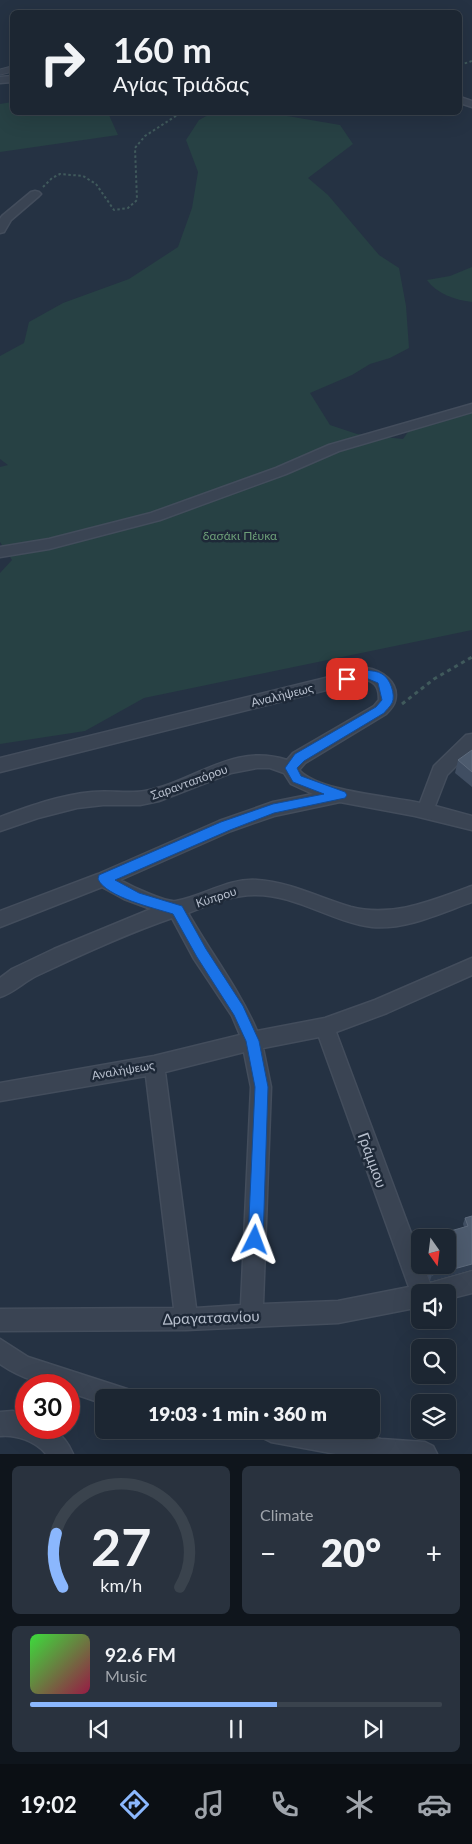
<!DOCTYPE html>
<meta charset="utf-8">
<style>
:root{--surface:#1c2632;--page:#29323e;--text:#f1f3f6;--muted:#a0a5ac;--line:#3a434d;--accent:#8bb7fd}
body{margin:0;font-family:Lato,sans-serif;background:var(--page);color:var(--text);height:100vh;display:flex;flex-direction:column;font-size:19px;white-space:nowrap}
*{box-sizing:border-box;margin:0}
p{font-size:16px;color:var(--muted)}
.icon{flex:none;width:28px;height:28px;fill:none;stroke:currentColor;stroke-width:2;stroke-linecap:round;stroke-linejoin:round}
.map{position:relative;height:1454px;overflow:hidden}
.details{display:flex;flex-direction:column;gap:12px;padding:12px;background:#0f151c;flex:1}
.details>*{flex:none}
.hud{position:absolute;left:10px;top:10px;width:452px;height:105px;border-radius:8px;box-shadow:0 5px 20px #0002,0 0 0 1px var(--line);background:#1c2632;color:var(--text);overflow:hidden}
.needle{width:32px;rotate:166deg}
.controls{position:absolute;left:411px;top:1229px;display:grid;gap:10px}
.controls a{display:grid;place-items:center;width:45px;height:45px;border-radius:8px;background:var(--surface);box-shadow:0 5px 20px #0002,0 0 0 1px var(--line);font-size:25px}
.speed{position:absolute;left:15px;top:1374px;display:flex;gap:10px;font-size:25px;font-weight:700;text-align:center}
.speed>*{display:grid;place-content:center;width:65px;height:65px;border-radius:50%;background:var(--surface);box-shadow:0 5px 20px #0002,0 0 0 1px var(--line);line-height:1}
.speed .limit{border:8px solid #d22;background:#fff;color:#111}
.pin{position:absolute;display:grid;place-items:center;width:42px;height:42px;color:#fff;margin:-21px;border-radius:10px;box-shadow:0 2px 8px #0006}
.me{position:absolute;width:55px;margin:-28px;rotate:3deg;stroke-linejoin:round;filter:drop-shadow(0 0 4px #0008)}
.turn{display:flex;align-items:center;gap:18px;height:105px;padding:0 20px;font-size:22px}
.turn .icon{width:65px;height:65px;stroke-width:2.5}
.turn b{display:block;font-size:35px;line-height:42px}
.big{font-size:38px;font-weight:800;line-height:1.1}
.details .card{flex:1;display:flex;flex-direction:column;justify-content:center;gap:8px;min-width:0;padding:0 18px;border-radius:8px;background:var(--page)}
.details .dial{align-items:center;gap:0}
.dial svg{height:130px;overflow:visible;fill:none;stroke:var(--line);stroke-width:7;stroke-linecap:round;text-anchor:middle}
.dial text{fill:var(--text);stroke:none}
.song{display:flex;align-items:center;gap:15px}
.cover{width:60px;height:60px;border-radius:8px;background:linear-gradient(135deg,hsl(120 70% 55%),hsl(340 70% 35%))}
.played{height:5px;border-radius:2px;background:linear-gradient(90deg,var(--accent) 60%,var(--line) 60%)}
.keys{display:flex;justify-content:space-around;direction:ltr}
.heat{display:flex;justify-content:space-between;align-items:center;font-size:28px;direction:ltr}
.details .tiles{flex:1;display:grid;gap:12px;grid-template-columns:1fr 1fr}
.card:last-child{grid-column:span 2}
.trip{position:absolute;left:95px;top:1389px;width:285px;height:50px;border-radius:8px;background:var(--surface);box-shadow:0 5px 20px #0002,0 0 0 1px var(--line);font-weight:800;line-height:50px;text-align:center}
.dock{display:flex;height:80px;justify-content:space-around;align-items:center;background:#0b0f14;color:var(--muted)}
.dock .icon{width:35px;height:35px}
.dock .current{color:var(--accent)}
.dock b{font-size:22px;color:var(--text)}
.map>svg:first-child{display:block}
.green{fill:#274144}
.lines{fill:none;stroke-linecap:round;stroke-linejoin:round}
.service-casing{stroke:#434d5c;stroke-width:7}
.minor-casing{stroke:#434d5c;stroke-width:3}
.path-far1{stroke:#405a5c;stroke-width:2;stroke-dasharray:2.5 2.5;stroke-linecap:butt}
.path{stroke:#405a5c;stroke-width:3;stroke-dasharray:4 4;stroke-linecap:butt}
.service{stroke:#3a4453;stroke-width:5}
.minor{fill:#3a4453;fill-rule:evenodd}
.wall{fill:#404e62}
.shaded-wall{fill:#303e51}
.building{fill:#4d5b6e;stroke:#5d6a7c}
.route{fill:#1a73e8;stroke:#114b97}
.labels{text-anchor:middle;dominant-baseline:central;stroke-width:5;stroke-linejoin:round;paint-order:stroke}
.park-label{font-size:12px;fill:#6d9f78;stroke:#1e2938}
.street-label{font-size:12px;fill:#b7bfcd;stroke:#1e2938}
.near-street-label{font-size:15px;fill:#b7bfcd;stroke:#1e2938}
</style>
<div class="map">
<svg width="472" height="1454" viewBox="0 0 472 1454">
<rect width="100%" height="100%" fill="#253243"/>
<g class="green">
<polygon points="12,102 12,112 108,113 118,135 0,152 0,104"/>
<polygon points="264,112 340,125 353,144 308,178 328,195 379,255 399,268 406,306 409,348 390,358 370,364 352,375 310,393 330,425 357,434 403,439 415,422 472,404 472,630 144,698 85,731 0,744 0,573 12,560 0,542 0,467 8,465 0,459 0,356 24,343 29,322 63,303 129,279 178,247 192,208 198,172 186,140 199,120 212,113"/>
<path d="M472,267v35c-17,-2 -35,-8 -45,-22l23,-4z"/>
</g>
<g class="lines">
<g class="service-casing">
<polyline id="service" points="0,72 12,69"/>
</g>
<g class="minor-casing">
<g id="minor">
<polygon points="12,76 12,82 0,83 0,77"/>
<polygon points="460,97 472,101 472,107 460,103"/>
<polygon points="35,191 39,192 41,194 39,196 11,220 4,232 0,233 0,219 2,216 31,192"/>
<polygon points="472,404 472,412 339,451 286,474 160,520 49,549 0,557 0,547 49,539 151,513 276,468 329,445"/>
<path d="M366,668c15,2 34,14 29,33 -1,5 -6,10 -9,13l-81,49 -6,7c20,22 91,26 121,33l14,-37 32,-31 6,-1v16l-25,25 -12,31 37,10v14l-57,-14 -75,-14 -66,14 -43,15 -111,49c11,6 46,23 56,21 28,-5 52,-23 81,-21 33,2 63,18 94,27 42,11 82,-7 121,-21v16c-31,11 -66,28 -100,25 -40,-5 -77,-33 -118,-32 -23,0 -45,10 -66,18 22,39 51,76 69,118l68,-13 50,-18 97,-42v17l-85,38 -51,19 84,225v8h3l7,18 42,-12v22l-24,6v-7h-28v15l-82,16 -152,7 -186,1v-22l174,-1 -28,-232 -146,25v-18l154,-27 86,-21 -8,-19 -38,-57 -22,-41c-46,16 -92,37 -136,58 -12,6 -23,17 -36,21v-19l12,-9 42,-20 97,-40 -27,-10 -22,-12 -102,40v-16l98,-37 121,-53 54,-19 40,-8 -22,-10 -7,-11 -14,-5h-13l-26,5 -72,28 -19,4h-37l-26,3 -39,10 -38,13v-14c30,-11 60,-22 92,-25 18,-2 36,2 53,-1 50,-9 88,-49 142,-31l6,-7 81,-47 5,-6c0,-10 -2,-18 -13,-20l-366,92v-14zM319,1037l90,250 -71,14 -75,3 8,-217 -8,-39zM244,1052l7,35 -10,218 -45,3 -31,-236z"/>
<path d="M0,1339l28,18 102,33 3,8h-29v6l-35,-12v-7c-27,0 -47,-6 -69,-21z"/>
<path d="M13,1411l13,6v11c25,0 36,1 47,26h-27c-10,-13 -31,-20 -46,-18v-24z"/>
<polygon points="259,1430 332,1430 381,1439 425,1442 433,1446 437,1454 336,1454 271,1442 263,1438"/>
</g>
</g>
<g class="path-far1">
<polyline points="460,65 472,61"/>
<polyline points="43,187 52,178 60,174 83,176 96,184 114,210 128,208 137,200 135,148 145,136 182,112"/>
</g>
<polyline class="path" points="402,704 434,679 472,657"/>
<use href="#service" class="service"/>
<use href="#minor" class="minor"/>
</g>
<g class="wall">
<polygon points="472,750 472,787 455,773 458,760"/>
<polygon points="472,1216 472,1269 430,1281 424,1265 448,1265 464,1227 463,1224 465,1218"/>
<polygon points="419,1239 420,1239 420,1253 417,1246"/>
</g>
<polygon class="shaded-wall" points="472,1264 472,1269 430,1281 432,1275"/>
<g class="building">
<polygon points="472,750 472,772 458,760"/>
<polygon points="472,1216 472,1264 432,1275 428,1265 448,1265 448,1238 426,1238 468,1226 465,1218"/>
</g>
<path class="route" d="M366,670c5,1 12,1 16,4 8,4 14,21 10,29 -2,4 -6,7 -8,10l-80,48 -7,7 4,8 44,16 2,3 -2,3 -71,15 -44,17 -115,50 24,13 43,13 24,43 37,57 16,35 9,46 -5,153 -3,5 -5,2 -5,-2 -2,-5 7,-153 -9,-46 -12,-26 -37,-58 -24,-43c-19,-6 -67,-17 -75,-35l1,-4 122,-53 52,-18 51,-10 -31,-12 -8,-14 10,-14 81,-47 6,-7 -4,-17 -12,-5 -19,5 -6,-4 2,-3z"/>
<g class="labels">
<g class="park-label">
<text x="240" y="535">δασάκι Πέυκα</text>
</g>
<g class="street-label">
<text transform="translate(282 695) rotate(-14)">Αναλήψεως</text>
<text transform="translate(189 782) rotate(-20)">Σαρανταπόρου</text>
<text transform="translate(216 897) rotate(-18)">Κύπρου</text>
<text transform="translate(123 1070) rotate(-10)">Αναλήψεως</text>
</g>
<g class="near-street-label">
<text transform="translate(373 1160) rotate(70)">Γράμμου</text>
<text transform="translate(211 1317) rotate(-2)">Δραγατσανίου</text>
</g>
</g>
</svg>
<div class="controls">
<a><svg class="needle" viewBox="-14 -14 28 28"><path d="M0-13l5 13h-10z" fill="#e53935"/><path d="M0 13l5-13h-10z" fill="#a0a5ac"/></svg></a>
<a><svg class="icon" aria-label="sound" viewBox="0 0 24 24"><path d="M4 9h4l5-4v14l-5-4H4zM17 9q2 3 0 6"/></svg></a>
<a><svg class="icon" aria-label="search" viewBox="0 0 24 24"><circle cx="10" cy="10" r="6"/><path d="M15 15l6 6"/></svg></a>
<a><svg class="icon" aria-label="layers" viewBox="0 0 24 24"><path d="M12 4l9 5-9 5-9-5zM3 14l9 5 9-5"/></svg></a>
</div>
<div class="speed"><div class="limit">30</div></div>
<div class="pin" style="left:347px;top:679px;background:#d93025"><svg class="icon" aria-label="arrive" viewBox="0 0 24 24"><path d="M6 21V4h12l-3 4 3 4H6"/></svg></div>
<svg class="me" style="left:255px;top:1240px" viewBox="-20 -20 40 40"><path d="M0-17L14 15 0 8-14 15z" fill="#1a73e8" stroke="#fff" stroke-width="4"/></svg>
<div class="trip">19:03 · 1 min · 360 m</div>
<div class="hud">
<div class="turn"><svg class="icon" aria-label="right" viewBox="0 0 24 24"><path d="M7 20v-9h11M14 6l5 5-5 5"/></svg><div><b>160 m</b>Αγίας Τριάδας</div></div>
</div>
</div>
<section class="details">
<div class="tiles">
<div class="card dial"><svg viewBox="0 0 100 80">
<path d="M14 69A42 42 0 1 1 86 69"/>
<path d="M14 69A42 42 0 0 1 10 36" stroke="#8bb7fd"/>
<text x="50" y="56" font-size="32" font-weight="700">27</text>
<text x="50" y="72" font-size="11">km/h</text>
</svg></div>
<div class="card"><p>Climate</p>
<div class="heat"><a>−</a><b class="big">20°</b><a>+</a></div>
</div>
<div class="card">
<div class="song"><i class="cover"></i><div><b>92.6 FM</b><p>Music</p></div></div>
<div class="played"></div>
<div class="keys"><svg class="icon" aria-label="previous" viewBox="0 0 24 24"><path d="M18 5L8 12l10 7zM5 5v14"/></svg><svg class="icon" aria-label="pause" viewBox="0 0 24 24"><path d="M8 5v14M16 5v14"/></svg><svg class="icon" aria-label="next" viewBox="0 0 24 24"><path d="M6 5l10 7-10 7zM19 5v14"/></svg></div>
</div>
</div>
</section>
<nav class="dock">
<b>19:02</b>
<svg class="icon current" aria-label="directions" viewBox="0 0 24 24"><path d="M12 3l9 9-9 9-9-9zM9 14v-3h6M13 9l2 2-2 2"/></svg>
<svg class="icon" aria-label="music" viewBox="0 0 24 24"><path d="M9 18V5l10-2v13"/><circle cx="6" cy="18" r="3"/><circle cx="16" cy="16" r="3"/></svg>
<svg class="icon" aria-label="phone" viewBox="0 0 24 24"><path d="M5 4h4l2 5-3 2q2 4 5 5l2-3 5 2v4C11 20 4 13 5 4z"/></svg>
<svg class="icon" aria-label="climate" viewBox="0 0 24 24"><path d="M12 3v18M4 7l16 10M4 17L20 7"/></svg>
<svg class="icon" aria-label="car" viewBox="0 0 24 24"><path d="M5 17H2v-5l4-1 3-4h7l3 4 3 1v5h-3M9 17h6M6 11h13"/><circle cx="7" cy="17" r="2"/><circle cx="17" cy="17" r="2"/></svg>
</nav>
